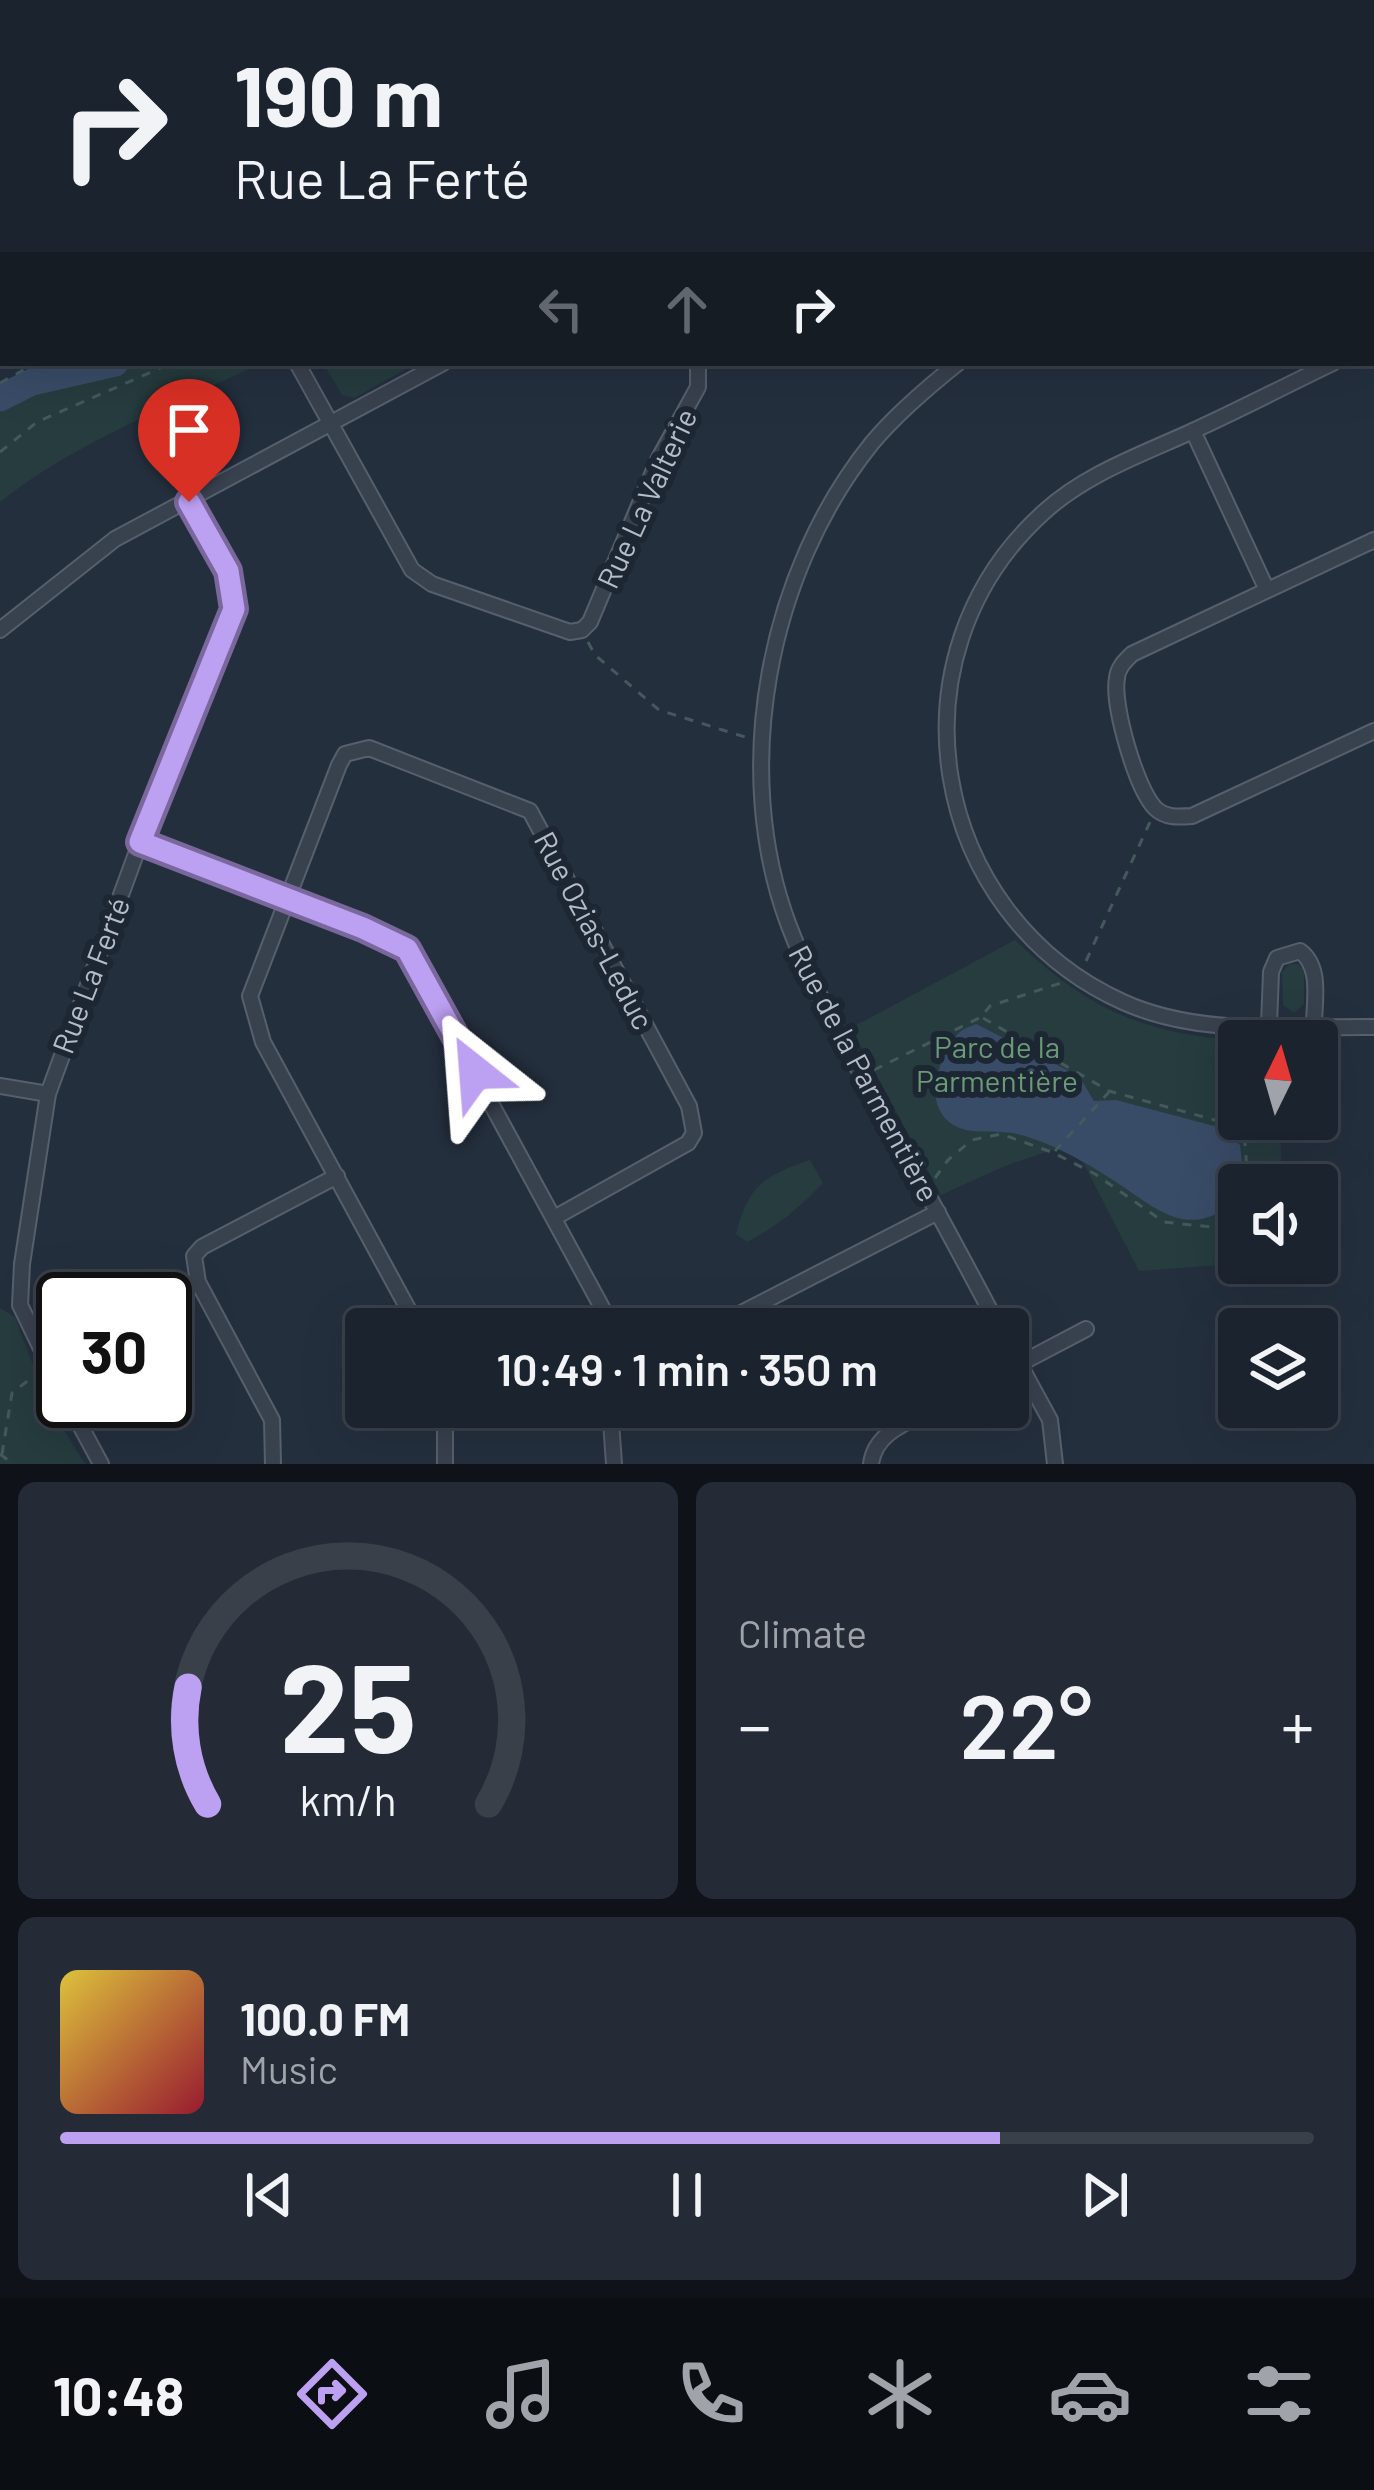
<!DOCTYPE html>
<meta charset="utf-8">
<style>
:root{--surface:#1b232e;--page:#242b36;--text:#f1f3f6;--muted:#a0a4aa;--line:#39404a;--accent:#bca0f2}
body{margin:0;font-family:Barlow,sans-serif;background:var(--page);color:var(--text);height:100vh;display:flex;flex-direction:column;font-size:45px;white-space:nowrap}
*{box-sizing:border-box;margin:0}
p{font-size:39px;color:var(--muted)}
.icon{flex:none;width:66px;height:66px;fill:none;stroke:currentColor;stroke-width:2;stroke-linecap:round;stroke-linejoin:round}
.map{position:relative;height:1464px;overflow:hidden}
.details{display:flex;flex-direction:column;gap:18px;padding:18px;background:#0f1319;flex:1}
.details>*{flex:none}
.hud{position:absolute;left:0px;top:0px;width:1374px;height:366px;box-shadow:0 12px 48px #0002,0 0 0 3px var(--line);background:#1b232e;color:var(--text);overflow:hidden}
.needle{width:78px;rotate:5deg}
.fabs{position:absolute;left:1218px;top:1020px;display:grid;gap:24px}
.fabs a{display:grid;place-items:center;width:120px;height:120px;border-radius:12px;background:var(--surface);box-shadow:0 12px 48px #0002,0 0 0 3px var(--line);font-size:60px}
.speed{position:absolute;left:36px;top:1272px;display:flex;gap:24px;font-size:60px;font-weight:700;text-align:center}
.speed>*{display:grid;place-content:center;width:156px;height:156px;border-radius:50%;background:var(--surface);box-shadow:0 12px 48px #0002,0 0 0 3px var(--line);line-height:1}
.speed .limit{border:6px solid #111;border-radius:18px;background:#fff;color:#111}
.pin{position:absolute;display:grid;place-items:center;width:102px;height:102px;color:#fff;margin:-123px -51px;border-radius:50% 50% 50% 0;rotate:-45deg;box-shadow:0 0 12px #0007}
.pin .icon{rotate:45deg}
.me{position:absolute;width:132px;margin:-66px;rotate:332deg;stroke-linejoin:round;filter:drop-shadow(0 0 9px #0008)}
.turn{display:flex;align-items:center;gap:42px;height:252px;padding:0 36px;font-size:54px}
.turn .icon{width:156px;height:156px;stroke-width:2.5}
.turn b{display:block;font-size:84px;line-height:102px}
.lanes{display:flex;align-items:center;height:114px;padding:0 36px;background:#0003;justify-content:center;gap:60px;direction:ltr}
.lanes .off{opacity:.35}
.big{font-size:90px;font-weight:600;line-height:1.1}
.details .widget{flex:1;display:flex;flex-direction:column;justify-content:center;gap:18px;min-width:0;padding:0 42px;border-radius:18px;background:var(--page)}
.details .dial{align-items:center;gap:0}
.dial svg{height:312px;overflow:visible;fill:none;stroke:var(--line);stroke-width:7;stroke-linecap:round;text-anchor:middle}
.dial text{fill:var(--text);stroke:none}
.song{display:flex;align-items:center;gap:36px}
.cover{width:144px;height:144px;border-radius:18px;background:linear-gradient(135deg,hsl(50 70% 55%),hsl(350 70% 35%))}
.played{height:12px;border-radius:6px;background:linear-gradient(90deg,var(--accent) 75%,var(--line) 75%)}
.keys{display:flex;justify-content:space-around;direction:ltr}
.heat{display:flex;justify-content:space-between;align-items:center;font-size:66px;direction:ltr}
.details .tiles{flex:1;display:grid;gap:18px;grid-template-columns:1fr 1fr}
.widget:last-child{grid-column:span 2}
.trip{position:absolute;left:345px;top:1308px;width:684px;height:120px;border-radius:12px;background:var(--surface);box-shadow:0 12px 48px #0002,0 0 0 3px var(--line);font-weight:600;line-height:120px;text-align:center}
.tab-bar{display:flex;height:192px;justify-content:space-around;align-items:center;background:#0b0e12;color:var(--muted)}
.tab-bar .icon{width:84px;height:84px}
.tab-bar .active{color:var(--accent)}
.tab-bar b{font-size:54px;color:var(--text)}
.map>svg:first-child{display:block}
.green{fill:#263c3f}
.water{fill:#394c67}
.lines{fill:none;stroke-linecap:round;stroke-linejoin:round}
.stream{stroke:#394c67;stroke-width:4.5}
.river{stroke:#394c67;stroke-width:27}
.minor-casing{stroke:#565f6c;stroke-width:18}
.path{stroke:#44595c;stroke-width:3;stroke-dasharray:9 9;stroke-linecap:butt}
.minor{stroke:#38414e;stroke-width:14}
.route-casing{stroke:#7a689d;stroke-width:30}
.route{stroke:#bca0f2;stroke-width:21}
.labels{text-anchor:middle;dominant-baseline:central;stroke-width:12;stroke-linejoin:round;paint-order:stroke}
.street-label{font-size:30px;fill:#b4bcc9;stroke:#1d2633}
.park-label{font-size:30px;fill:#6b9a76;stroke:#1d2633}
</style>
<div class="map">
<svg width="1374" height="1464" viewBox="0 0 1374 1464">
<rect width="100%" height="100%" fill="#242f3e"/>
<g class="green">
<path d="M51,363h210c-87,42 -185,78 -261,139v-109z"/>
<polygon points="323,363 417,363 354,398 342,395"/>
<path d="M1015,940c72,69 125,92 224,101v78h41l2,66h-43v78h9l-109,8 -66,-128 -68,23 -64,29 -90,-167z"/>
<polygon points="1290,964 1299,964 1304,972 1304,1004 1294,1013 1283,1005 1282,972"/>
<path d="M810,1160l13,23c-24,25 -45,43 -76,59l-11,-8c12,-48 27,-58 74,-74z"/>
<polygon points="0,1308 15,1317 47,1403 85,1464 0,1464"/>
</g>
<path class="water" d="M976,1024l103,52 15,25 22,-1 102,27 22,18c3,26 8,48 -15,64 -42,27 -71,-2 -106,-25 -21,-14 -48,-30 -72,-40 -10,-4 -24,-9 -35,-11 -26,-4 -58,6 -73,-24 -10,-21 4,-62 21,-77 4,-4 10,-5 16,-8z"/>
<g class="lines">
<polyline class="stream" points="1371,9 1374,8"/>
<g class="river">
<polyline points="460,3 462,0"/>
<polyline points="0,398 32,382 115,363"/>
</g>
<g class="minor-casing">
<g id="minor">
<polyline points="101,0 103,3"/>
<polyline points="251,3 257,0"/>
<polyline points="1220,3 1220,0"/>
<polyline points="0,96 3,97"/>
<polyline points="1371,154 1374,152"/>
<polyline points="1371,345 1374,344"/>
<polyline points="0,351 3,350"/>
<polyline points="297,363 412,570 432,584 570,632 582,630 590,622 659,458 698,387 698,363"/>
<path d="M958,363c-30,24 -61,50 -86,80 -104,129 -142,327 -83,483 26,68 63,131 98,195 39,69 76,138 113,208"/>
<path d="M1333,363c-46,22 -92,46 -138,67 -52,24 -108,43 -151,82 -160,144 -115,402 79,490 77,35 169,24 251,25"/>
<polyline points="1193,431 1267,590"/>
<path d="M1374,540l-242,114c-7,7 -14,13 -15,24 -5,27 19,110 38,130 10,10 23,9 37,8l182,-85"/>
<polyline points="0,630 115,539 443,363"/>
<polyline points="140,843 363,928 407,949 605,1313 608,1329"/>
<path d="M1269,1026l2,-54 6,-14 23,-7c22,16 14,50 14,75"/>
<polyline points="0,1086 48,1094"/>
<polyline points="419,1329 263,1042 250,996 339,765 345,754 369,748 530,811 689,1106 694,1133 688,1143 554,1218"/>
<polyline points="710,1329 938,1212"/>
<polyline points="1008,1343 1050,1420 1055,1464"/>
<polyline points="1008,1370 1086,1329"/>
<polyline points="63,1394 20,1305 22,1264 48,1094 140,843 234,609 228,571 189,502"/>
<polyline points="67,1401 101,1464"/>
<polyline points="610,1407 614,1464"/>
<polyline points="273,1464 272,1420 198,1282 194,1256 202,1247 337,1176"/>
<polyline points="445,1464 445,1407"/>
<path d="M871,1464c4,-33 40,-43 66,-57"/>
</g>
</g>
<g class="path">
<polyline points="557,0 559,3"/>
<polyline points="733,0 736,3"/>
<polyline points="1147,0 1149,3"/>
<polyline points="499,3 503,0"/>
<polyline points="756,3 760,0"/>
<polyline points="0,383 36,363"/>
<polyline points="0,452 37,422 172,363"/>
<polyline points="588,642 595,655 659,710 745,737"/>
<polyline points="1086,961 1150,822"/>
<polyline points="983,1018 1109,1091 1222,1122 1245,1143 1248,1185"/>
<polyline points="874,1070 981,1017 990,1006 1064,982"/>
<polyline points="1055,1151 1109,1092"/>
<polyline points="935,1178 948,1160 972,1140 1001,1134 1054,1153 1095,1174 1164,1222 1211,1227 1239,1206"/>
<polyline points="0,1454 13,1464"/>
<polyline points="2,1454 12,1393 38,1373"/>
</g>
<use href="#minor" class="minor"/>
</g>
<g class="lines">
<g class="route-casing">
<polyline id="route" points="189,502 228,571 234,609 140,842 363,928 407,949 475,1072"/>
</g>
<use href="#route" class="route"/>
</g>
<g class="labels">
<g class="street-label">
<text transform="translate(646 498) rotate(-65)">Rue La Valterie</text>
<text transform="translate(595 930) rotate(62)">Rue Ozias-Leduc</text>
<text transform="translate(90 975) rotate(-69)">Rue La Ferté</text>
<text transform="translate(865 1073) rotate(62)">Rue de la Parmentière</text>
</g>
<g class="park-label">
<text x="997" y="1046">Parc de la<tspan x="997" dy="34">Parmentière</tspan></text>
</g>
</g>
</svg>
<div class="fabs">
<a><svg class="needle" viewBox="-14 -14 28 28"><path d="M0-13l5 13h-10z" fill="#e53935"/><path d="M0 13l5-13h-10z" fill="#a0a4aa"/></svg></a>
<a><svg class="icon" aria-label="sound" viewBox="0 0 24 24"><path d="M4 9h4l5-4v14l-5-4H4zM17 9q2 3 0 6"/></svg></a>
<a><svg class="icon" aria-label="layers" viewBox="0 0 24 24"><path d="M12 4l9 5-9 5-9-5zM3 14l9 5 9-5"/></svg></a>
</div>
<div class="speed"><div class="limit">30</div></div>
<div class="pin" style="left:189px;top:502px;background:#d93025"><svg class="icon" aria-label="arrive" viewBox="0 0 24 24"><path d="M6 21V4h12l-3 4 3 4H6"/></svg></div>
<svg class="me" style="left:475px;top:1072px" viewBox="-20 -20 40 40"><path d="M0-17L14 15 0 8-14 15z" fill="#bca0f2" stroke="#fff" stroke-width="4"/></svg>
<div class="trip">10:49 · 1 min · 350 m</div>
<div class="hud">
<div class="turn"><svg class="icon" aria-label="right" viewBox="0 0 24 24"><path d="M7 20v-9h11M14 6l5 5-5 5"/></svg><div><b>190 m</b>Rue La Ferté</div></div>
<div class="lanes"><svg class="icon off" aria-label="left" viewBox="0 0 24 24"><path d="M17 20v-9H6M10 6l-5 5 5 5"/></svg><svg class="icon off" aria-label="ahead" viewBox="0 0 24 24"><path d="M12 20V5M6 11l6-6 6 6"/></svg><svg class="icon" aria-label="right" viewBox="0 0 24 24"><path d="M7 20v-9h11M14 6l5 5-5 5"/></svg></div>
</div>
</div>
<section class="details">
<div class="tiles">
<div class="widget dial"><svg viewBox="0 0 100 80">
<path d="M14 69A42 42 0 1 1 86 69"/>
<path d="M14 69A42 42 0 0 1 9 39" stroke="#bca0f2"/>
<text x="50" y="56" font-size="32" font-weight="700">25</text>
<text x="50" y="72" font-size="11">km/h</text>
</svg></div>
<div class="widget"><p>Climate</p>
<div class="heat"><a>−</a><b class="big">22°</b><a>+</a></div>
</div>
<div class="widget">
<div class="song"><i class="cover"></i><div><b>100.0 FM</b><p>Music</p></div></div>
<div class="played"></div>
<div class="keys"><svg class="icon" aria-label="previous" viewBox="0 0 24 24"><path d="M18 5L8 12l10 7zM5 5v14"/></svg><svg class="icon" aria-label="pause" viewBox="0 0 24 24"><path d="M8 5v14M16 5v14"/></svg><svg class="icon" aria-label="next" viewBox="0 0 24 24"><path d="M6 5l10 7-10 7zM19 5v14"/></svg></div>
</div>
</div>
</section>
<nav class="tab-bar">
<b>10:48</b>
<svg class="icon active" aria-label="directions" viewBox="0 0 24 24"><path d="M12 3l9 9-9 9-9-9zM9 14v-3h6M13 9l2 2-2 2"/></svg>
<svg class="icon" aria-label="music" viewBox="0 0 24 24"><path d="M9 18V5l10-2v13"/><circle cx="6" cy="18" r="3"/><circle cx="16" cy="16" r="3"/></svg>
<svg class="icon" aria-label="phone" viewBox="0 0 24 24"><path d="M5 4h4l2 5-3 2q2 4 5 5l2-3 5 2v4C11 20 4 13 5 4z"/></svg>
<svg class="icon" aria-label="climate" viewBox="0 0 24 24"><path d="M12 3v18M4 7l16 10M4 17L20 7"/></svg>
<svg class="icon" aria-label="car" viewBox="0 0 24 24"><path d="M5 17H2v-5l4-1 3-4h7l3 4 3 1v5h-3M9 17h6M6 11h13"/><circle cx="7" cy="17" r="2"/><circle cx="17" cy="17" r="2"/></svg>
<svg class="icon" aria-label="filters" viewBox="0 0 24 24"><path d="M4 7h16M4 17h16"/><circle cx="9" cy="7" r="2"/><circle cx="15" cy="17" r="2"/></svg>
</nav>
